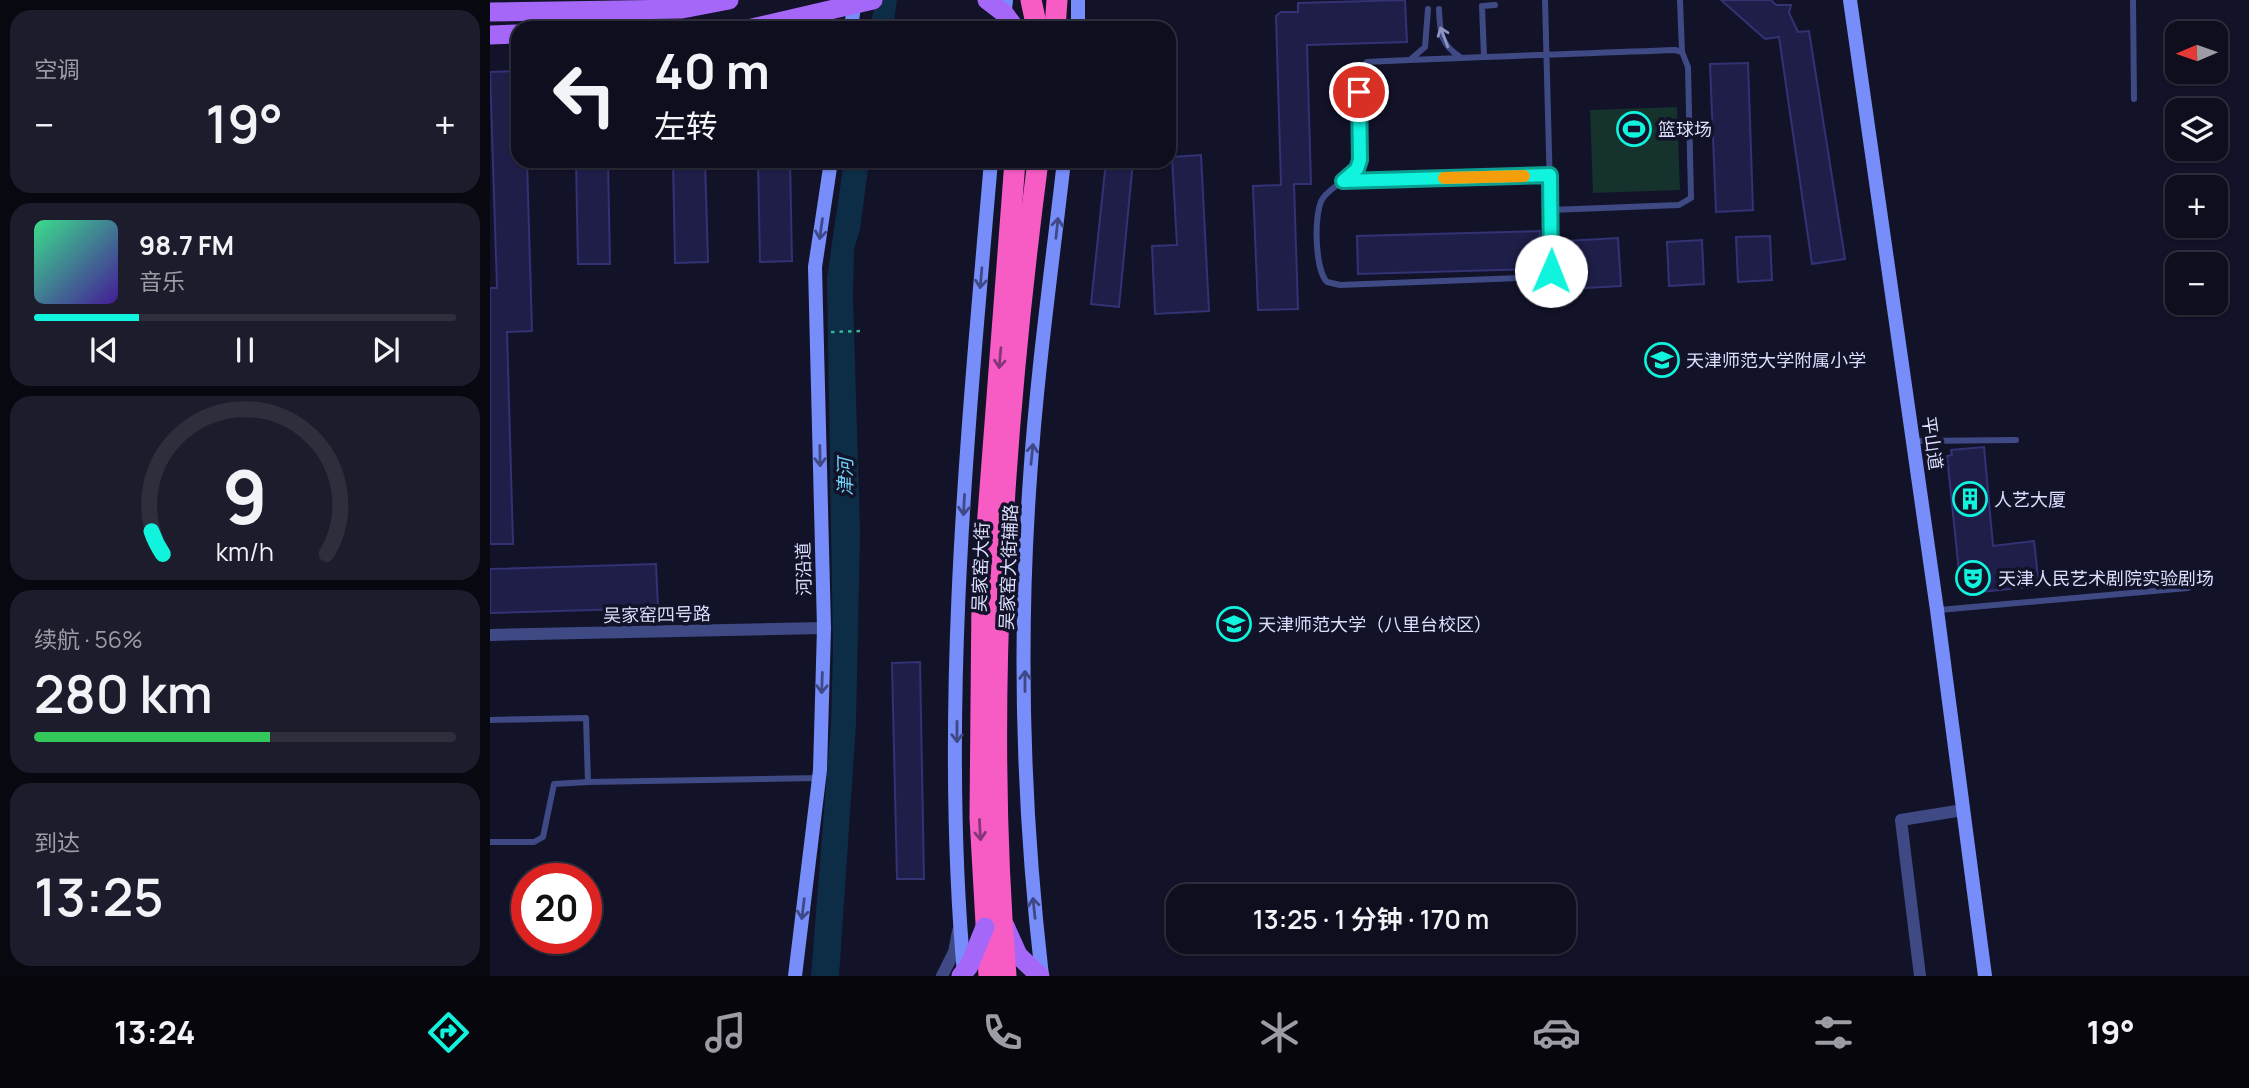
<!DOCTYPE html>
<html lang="zh">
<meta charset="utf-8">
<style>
:root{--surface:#0e0e1f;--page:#1c1c2c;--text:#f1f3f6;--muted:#9b9ca4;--line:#2e2e3d;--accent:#10f4de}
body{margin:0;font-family:Manrope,"Noto Sans SC",sans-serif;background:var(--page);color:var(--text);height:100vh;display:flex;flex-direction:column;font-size:26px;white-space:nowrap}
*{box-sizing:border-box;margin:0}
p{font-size:23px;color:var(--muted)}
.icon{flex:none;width:38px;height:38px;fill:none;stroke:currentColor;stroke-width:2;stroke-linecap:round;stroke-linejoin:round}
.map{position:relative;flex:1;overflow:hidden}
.sheet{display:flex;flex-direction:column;gap:10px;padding:10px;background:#080811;width:490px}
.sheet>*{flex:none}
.hud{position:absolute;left:21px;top:21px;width:665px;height:147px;border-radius:21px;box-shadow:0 2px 5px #0004,0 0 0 2px var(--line);background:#0e0e1f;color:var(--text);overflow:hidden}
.needle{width:46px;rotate:268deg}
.tools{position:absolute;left:1675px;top:21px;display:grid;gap:14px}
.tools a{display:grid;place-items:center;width:63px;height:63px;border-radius:14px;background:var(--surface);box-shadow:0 2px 5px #0004,0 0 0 2px var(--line);font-size:35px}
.speed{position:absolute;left:21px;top:863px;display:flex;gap:14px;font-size:35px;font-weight:700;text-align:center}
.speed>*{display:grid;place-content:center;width:91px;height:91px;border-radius:50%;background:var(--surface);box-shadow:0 2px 5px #0004,0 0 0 2px var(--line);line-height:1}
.speed .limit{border:10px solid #d22;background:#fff;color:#111}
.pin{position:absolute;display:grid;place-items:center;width:60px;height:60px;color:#fff;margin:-30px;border:4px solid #fff;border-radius:50%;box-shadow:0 2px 7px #0007}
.me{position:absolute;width:77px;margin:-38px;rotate:1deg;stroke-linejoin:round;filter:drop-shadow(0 0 5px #0008)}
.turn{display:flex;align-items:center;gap:24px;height:147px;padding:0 28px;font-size:32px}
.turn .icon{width:91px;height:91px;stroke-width:2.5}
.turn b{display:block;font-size:49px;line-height:60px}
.big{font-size:52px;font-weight:600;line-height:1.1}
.sheet .tile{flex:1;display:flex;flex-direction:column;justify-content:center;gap:10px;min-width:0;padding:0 24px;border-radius:21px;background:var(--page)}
.sheet .dial{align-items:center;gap:0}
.dial svg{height:182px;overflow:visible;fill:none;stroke:var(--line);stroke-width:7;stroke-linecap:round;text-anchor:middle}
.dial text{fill:var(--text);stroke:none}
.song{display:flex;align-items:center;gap:21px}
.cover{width:84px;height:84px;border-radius:10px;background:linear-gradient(135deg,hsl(150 70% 55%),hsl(260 70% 35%))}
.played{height:7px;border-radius:4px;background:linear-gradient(90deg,var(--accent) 25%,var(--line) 25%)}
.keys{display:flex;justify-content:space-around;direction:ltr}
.heat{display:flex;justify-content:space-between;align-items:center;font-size:38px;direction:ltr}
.charge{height:10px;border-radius:5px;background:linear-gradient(90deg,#34c759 56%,var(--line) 0)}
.trip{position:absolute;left:676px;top:884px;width:410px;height:70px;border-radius:21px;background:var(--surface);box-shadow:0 2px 5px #0004,0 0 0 2px var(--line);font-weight:600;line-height:70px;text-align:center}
.menu{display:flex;height:112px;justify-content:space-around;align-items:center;background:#06060c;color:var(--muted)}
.menu .icon{width:49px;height:49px}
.menu .active{color:var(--accent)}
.menu b{font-size:32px;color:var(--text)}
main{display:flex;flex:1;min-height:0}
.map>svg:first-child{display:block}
.green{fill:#15322c}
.water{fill:#0d2d46}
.building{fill:#1f1e49;stroke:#323274;stroke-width:2}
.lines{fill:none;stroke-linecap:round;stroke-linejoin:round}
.path{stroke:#36b695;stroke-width:2.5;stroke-dasharray:3.5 5;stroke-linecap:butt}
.lane{stroke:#3f4a85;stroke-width:6}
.street{stroke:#3f4a85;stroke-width:12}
.secondary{stroke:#778df9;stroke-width:14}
.primary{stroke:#a567f8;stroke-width:19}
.highway{stroke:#f75cc5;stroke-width:21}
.primary-bridge{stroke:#a567f8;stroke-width:19}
.oneway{stroke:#8d94c1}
.oneway2{stroke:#3f4987}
.oneway3{stroke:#843777}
.route-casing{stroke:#0a9f90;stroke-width:18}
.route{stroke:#10f4de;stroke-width:12}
.slow{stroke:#f59e0b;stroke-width:12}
.labels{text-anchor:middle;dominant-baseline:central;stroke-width:7;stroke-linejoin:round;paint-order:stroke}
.poi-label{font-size:18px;fill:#dbdefd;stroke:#121229;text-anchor:start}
.street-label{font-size:18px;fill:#dbdefd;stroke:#121229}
.water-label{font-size:19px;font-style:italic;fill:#6ed3f8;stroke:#121229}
</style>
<main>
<section class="sheet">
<div class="tile"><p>空调</p>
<div class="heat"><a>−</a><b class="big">19°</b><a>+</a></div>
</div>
<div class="tile">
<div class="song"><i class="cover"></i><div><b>98.7 FM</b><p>音乐</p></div></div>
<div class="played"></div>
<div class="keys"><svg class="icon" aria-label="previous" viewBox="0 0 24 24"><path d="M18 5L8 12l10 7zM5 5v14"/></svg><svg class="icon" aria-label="pause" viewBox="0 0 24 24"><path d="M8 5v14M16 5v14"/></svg><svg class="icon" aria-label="next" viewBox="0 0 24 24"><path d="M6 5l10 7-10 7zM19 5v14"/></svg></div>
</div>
<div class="tile dial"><svg viewBox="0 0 100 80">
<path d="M14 69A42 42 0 1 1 86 69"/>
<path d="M14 69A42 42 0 0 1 9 59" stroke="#10f4de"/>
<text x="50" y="56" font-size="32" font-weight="700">9</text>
<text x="50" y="72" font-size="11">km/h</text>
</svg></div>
<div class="tile"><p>续航 · 56%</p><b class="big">280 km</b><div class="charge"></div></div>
<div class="tile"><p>到达</p><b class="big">13:25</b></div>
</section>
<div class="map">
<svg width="1759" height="976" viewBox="0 0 1759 976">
<rect width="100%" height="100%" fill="#121229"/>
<polygon class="green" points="1187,107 1190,190 1103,193 1100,110"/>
<g class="water">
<polygon points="386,0 407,0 403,28 380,28"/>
<polygon points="354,161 379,161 370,230 364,249 363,296 370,532 366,724 349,976 321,976 341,723 343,649 337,278"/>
</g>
<g class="building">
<polygon points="915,0 917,42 817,45 821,184 804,184 808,309 768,310 763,186 791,185 786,16 791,12 808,12 808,3"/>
<polygon points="1231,0 1281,0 1286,5 1301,5 1299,13 1308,32 1319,31 1355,259 1322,264 1289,37 1275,39"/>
<polygon points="1258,63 1263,210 1226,212 1220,64"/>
<polygon points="28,71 28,161 37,161 42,331 17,332 23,544 0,544 0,288 7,288 0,72"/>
<polygon points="711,155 719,311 665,314 662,246 687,245 682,157"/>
<polygon points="86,161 118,161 120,264 88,264"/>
<polygon points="183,161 215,161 218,262 185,263"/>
<polygon points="268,161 300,161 302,261 270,262"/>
<polygon points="616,161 643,161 629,307 601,304"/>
<polygon points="1050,231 1049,269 868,274 867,236"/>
<polygon points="1280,236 1282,280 1248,282 1246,237"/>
<polygon points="1128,238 1131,286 1078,289 1076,241"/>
<polygon points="1212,240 1214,284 1179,286 1177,242"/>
<polygon points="1494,447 1503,546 1544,541 1549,586 1481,593 1470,581 1457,456 1462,455 1461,450"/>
<polygon points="166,564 168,608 0,613 0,569"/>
<polygon points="430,662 434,879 407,879 402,663"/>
</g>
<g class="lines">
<polyline class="path" points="341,332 372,331"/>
<g class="lane">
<path d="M1055,0l7,266 -6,11 -206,8 -13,-3c-12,-12 -14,-70 -4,-84 11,-15 32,-19 37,-38l-1,-90 8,-8c103,-5 205,-8 308,-12l7,2 6,15 3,131 -12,7 -128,5"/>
<polyline points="1190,0 1192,52"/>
<polyline points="1643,0 1644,99"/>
<path d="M949,9c1,23 1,35 21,48"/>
<polyline points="994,57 992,6 1005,5"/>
<polyline points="921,59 935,47 938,9"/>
<polyline points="853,182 1060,175"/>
<polyline points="1425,441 1526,440"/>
<polyline points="1449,610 1698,588"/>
<polyline points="0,720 96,718 98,782 328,778"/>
<polyline points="0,842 44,842 53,837 64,784 98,782"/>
</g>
<g class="street">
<polyline points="0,635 334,628"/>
<polyline points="452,976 464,952 468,931"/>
<polyline points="1430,976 1411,820 1473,810"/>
</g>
<g class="secondary">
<polyline points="588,0 588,28"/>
<polyline points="1360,0 1447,610 1495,976"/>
<polyline points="361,28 364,6"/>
<polyline points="513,28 516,0"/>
<path d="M474,974c-24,-269 4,-545 27,-813"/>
<polyline points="305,976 330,770 334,628 325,267 341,161"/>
<path d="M552,976c-19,-165 -24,-332 -12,-498 7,-106 22,-212 34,-317"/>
</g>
<g class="primary">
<polyline points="497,0 514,13 525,28"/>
<polyline points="0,12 192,9 239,0"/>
<polyline points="262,28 383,0"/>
<polyline points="0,35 28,34"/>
<polyline points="515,926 528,955 550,976"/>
</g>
<g class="highway">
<polyline points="541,0 547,28"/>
<polyline points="565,28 567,0"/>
<polyline points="499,976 490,818 492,594 525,161"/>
<path d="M516,976c-22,-271 -3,-546 32,-815"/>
</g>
<polyline class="primary-bridge" points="471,976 479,966 495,927"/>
</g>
<defs><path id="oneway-shaft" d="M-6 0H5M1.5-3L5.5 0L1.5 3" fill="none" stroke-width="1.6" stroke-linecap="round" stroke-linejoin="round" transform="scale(1.75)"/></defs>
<use class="oneway" href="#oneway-shaft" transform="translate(954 37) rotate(-111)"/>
<g class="oneway2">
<use href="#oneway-shaft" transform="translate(567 228) rotate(-84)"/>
<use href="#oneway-shaft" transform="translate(331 229) rotate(98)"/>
<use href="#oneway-shaft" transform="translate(491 278) rotate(95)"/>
<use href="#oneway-shaft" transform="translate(542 454) rotate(-84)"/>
<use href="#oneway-shaft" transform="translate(330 456) rotate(89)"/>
<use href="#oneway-shaft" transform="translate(474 505) rotate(93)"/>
<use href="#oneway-shaft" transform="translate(535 681) rotate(-90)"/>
<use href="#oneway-shaft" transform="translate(332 683) rotate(92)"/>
<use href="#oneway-shaft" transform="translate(467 732) rotate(90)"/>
<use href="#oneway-shaft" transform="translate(544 908) rotate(-96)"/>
<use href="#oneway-shaft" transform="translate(313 909) rotate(97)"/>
</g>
<g class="oneway3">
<use href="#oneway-shaft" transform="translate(510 358) rotate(95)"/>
<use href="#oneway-shaft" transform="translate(490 830) rotate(87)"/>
</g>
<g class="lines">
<g class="route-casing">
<polyline id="route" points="869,92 870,160 867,169 853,181 1060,175 1061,271"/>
</g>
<use href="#route" class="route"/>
<polyline class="slow" points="954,178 1034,176"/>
</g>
<defs>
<g id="stadium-ring" transform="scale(1.75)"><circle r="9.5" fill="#121229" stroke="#10f4de" stroke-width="1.5"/><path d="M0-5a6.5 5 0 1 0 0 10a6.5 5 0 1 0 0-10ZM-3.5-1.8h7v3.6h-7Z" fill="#10f4de"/></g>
<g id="school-ring" transform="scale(1.75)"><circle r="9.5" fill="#121229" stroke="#10f4de" stroke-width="1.5"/><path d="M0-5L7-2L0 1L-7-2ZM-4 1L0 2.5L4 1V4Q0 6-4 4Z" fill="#10f4de"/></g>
<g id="building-ring" transform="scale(1.75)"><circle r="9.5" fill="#121229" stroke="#10f4de" stroke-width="1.5"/><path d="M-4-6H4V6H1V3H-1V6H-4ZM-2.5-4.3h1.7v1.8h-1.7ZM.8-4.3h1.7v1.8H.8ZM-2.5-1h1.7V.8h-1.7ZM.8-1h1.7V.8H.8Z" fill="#10f4de"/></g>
<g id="theatre-ring" transform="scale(1.75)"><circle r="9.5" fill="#121229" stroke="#10f4de" stroke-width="1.5"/><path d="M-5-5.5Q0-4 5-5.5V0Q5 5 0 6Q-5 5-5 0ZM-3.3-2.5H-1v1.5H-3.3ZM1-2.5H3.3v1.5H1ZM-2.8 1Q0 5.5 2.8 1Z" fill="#10f4de"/></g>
<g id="university-ring" transform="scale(1.75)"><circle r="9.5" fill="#121229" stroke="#10f4de" stroke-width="1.5"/><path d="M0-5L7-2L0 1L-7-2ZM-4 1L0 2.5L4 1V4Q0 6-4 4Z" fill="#10f4de"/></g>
</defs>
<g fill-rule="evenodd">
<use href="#stadium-ring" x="1144" y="129"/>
<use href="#school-ring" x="1172" y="360"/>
<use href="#building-ring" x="1480" y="499"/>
<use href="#theatre-ring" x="1483" y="578"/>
<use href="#university-ring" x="744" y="624"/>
</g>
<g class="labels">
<g class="poi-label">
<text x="1168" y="129">篮球场</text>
<text x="1196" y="360">天津师范大学附属小学</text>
<text x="1504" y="499">人艺大厦</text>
<text x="1508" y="578">天津人民艺术剧院实验剧场</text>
<text x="768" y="624">天津师范大学（八里台校区）</text>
</g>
<g class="street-label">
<text transform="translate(1443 443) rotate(82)">平山道</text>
<text transform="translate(490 567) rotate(-88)">吴家窑大街</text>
<text transform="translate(518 567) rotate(-88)">吴家窑大街辅路</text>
<text transform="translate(313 569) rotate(-91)">河沿道</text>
<text transform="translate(167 614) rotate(-1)">吴家窑四号路</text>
</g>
<g class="water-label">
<text transform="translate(355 477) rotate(-90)">津河</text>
</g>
</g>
</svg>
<div class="tools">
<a><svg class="needle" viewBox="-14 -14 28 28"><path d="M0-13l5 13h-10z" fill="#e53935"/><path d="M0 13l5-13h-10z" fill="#9b9ca4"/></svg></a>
<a><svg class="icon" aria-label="layers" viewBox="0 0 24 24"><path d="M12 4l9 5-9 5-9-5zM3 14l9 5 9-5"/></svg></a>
<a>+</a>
<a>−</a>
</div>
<div class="speed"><div class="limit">20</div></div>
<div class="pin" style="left:869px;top:92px;background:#d93025"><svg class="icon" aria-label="arrive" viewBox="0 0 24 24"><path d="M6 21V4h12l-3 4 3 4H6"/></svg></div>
<svg class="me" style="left:1061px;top:271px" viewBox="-20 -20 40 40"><circle r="19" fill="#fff"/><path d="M0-13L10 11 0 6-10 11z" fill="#10f4de"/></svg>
<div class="trip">13:25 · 1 分钟 · 170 m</div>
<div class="hud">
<div class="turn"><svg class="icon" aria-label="left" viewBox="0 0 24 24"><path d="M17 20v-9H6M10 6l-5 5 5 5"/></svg><div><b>40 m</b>左转</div></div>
</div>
</div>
</main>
<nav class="menu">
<b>13:24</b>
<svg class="icon active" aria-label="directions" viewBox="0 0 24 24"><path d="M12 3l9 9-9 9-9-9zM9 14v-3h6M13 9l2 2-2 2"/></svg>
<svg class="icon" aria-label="music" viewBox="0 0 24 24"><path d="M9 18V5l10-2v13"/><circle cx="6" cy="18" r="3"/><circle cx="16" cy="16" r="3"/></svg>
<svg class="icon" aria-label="phone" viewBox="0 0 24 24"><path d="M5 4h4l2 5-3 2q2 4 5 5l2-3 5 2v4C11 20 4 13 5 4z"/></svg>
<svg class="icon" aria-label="climate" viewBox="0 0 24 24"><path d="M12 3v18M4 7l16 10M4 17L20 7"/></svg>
<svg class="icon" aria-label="car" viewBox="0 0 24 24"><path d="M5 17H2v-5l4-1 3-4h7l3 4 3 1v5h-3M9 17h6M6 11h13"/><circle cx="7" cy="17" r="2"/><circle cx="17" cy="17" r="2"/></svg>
<svg class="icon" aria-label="filters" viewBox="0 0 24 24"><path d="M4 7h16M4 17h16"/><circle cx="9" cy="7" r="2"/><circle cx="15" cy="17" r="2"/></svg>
<b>19°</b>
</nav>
